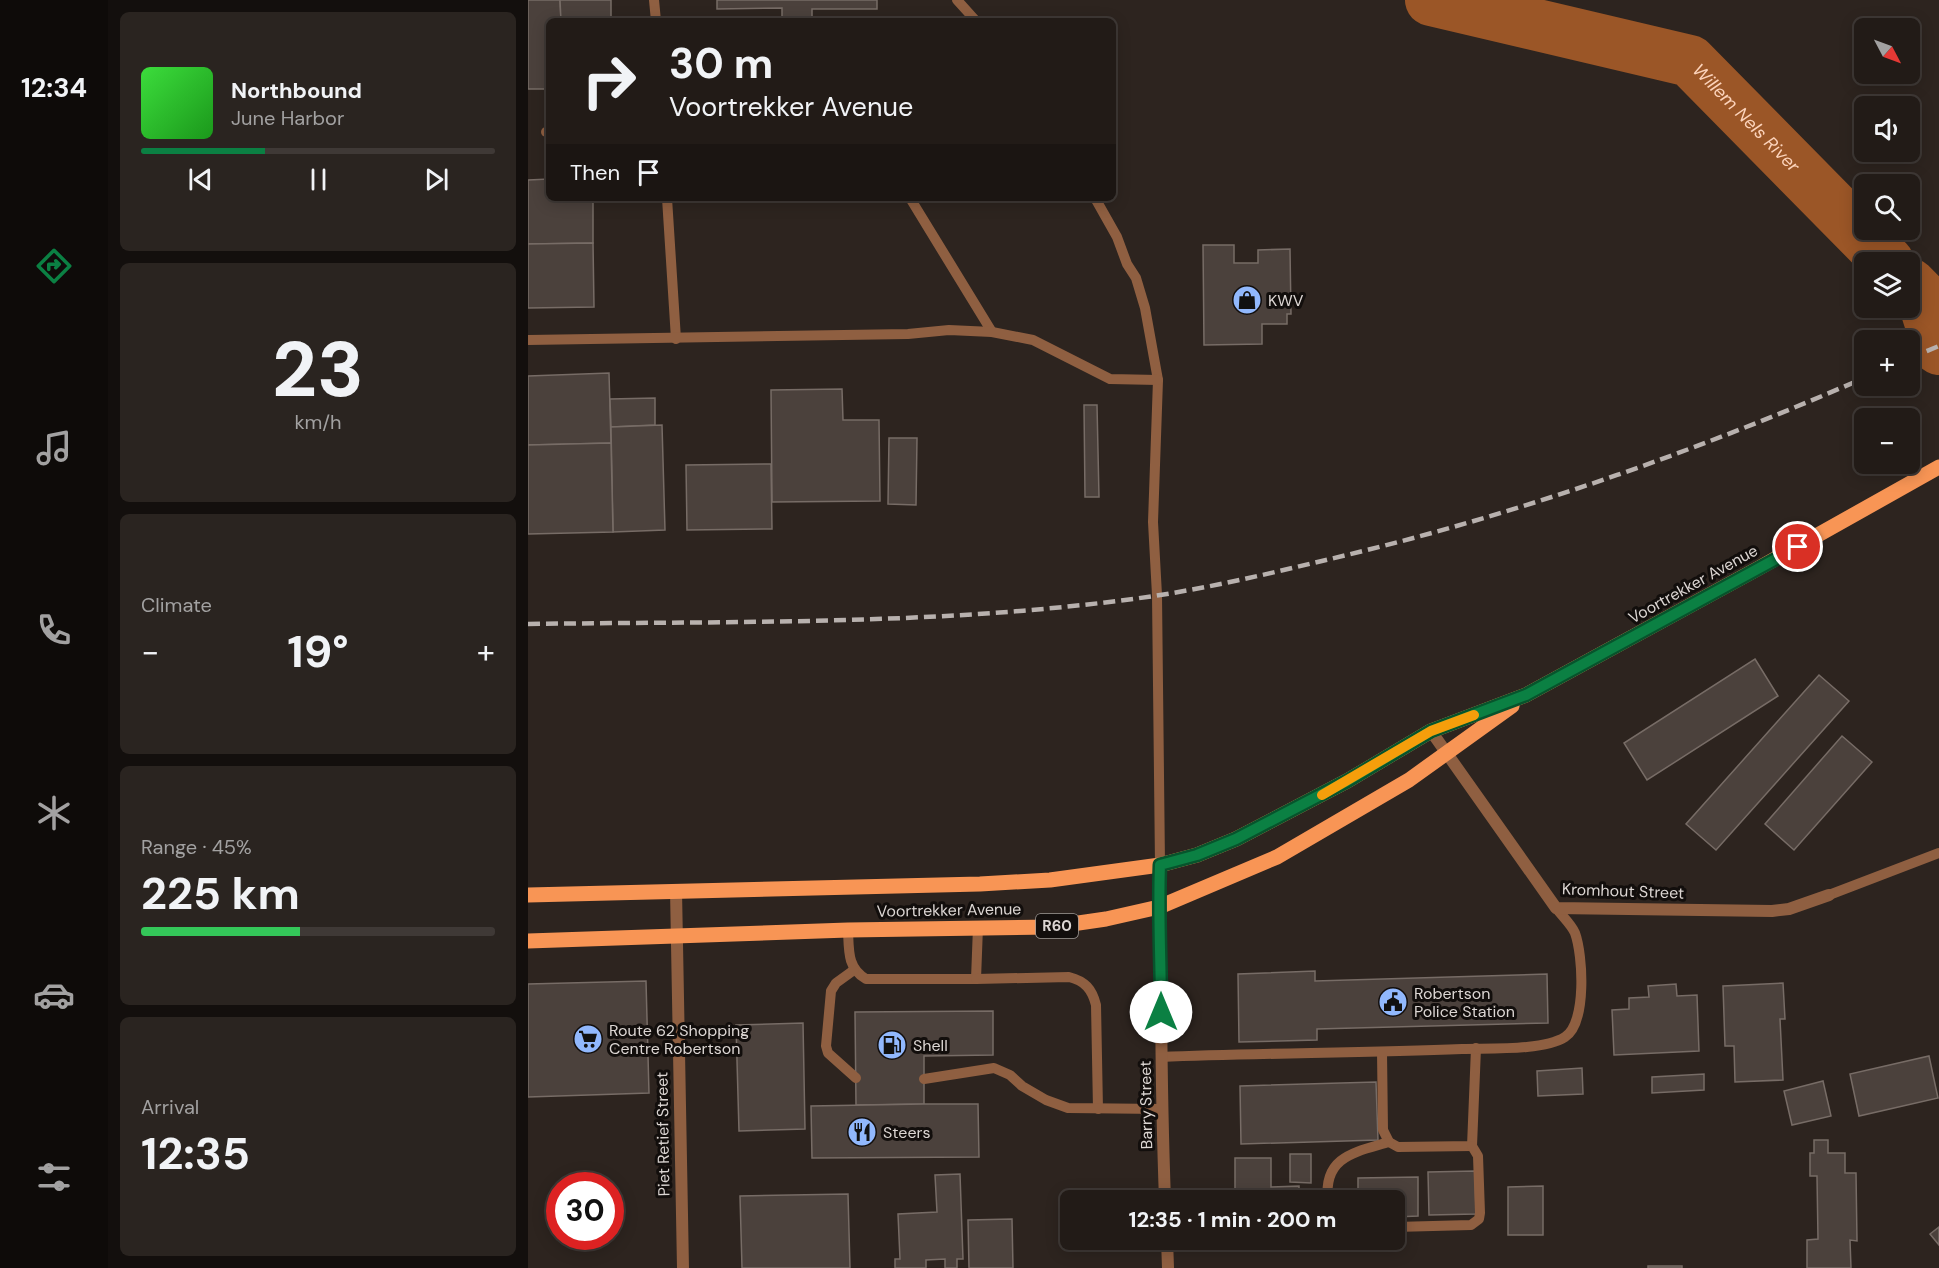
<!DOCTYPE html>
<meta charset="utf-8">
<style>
:root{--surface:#221b17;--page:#2a2420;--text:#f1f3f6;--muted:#a2a1a1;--line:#3f3936;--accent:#0b8043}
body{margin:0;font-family:"DM Sans",sans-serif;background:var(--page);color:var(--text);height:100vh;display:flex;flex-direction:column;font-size:22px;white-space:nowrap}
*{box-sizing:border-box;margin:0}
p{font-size:20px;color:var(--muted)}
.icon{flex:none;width:33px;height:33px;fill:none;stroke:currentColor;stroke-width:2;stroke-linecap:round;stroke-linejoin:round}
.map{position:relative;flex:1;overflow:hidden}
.panel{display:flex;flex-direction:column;gap:12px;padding:12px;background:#130f0d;width:420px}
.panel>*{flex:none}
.hud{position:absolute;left:18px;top:18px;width:570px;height:183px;border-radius:9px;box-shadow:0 3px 15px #0003,0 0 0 2px var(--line);background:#221b17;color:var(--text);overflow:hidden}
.needle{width:39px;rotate:131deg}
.buttons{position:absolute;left:1326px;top:18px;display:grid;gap:12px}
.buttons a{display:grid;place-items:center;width:66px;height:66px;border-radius:9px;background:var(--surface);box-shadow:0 3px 15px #0003,0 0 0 2px var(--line);font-size:30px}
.speed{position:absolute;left:18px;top:1172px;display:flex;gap:12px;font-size:30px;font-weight:700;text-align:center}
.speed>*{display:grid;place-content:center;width:78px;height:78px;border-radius:50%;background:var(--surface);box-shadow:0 3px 15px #0003,0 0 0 2px var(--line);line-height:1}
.speed .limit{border:9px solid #d22;background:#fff;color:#111}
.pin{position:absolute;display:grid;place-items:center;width:51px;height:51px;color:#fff;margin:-26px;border:3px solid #fff;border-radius:50%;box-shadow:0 2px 6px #0007}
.me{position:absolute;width:66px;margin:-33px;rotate:0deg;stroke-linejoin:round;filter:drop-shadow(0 0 4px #0008)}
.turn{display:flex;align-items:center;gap:21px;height:126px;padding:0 24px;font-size:27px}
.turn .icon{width:78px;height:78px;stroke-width:2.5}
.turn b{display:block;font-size:42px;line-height:51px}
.then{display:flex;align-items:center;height:57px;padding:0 24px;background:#0003;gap:12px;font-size:22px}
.big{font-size:45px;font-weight:700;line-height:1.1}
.panel .widget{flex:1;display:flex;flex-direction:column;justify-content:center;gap:9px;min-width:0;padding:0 21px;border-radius:9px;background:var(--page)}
.panel .dial{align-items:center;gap:0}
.dial b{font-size:78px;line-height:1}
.song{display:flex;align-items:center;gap:18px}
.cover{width:72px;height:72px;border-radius:9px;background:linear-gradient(135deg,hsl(120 70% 55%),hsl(120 70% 35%))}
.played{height:6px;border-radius:3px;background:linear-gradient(90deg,var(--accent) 35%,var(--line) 35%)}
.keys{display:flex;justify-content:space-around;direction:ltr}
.heat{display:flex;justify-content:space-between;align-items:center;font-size:33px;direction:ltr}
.charge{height:9px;border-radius:4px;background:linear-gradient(90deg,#34c759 45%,var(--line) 0)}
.trip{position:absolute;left:532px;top:1190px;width:345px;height:60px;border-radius:9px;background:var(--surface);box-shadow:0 3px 15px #0003,0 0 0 2px var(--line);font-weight:700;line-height:60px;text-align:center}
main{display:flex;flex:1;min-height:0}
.dock{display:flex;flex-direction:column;width:108px;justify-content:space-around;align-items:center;background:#0e0b09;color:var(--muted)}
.dock .icon{width:42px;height:42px}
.dock .current{color:var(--accent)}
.dock b{font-size:27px;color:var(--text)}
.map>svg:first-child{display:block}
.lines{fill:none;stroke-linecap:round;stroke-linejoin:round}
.river{stroke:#9b5627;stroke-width:52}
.building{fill:#4b413c;stroke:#776c66;stroke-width:1.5}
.service{stroke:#8f5f41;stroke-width:10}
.minor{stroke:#8f5f41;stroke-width:12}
.primary{stroke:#f89555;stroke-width:15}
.rail{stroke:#b8b1ae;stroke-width:4.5;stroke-dasharray:12 6;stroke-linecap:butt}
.route-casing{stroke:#07532c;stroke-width:15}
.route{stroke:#0b8043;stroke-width:10}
.slow{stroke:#f59e0b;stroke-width:10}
.labels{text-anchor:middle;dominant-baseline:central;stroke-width:6;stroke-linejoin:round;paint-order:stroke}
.shield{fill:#120e0c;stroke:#9f9a97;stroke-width:1.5}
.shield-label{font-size:15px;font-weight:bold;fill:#dcd6d3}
.poi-label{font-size:16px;fill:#dcd6d3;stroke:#120e0c;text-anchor:start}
.street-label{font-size:16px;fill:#dcd6d3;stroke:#120e0c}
.water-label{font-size:18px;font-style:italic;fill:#fcd3bb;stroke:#120e0c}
</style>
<main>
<nav class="dock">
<b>12:34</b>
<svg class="icon current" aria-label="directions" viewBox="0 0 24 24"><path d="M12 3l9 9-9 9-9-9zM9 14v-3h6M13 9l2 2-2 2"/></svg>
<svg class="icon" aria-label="music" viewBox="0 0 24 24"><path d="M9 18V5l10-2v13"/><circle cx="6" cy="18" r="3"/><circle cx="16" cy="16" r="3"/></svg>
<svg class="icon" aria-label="phone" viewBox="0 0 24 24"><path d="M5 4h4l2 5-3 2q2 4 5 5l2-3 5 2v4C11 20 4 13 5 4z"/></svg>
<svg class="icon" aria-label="climate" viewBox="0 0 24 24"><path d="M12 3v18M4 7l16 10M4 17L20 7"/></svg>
<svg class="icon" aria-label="car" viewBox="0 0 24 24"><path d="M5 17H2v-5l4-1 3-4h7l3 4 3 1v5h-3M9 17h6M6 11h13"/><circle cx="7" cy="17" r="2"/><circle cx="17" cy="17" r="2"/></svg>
<svg class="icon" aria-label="filters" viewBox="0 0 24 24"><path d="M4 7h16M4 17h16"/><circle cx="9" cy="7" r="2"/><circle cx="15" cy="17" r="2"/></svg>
</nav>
<section class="panel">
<div class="widget">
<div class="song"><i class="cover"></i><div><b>Northbound</b><p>June Harbor</p></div></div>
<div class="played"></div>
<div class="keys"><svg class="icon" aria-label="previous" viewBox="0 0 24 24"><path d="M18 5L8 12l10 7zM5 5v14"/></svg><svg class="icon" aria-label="pause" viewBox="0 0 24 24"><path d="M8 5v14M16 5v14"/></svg><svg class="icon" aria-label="next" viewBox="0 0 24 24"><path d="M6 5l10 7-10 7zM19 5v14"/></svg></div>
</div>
<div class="widget dial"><b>23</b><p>km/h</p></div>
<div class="widget"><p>Climate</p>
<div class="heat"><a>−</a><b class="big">19°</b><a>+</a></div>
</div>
<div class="widget"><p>Range · 45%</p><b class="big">225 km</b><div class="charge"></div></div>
<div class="widget"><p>Arrival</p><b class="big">12:35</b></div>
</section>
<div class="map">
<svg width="1411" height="1268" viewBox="0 0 1411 1268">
<rect width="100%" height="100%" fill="#2d241f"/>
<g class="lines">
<g class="river">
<path id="s1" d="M903,0l259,61 198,201"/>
<polyline points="1382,284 1394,296 1411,349"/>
</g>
</g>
<g class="building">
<polygon points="0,0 32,0 33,21 21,21 21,89 0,89"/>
<polygon points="32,0 83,0 83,21 33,21"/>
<polygon points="189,0 349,0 349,9 284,9 284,17 254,18 254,8 189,9"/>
<polygon points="21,179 21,198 65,198 65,243 0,244 0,180"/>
<polygon points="65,243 66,307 0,308 0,244"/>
<polygon points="675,245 706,245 706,263 730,263 730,250 762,249 763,314 759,314 759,324 734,324 734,344 676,345"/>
<polygon points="81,373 83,443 0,445 0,376"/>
<polygon points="314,389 315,420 351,420 352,501 244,502 243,390"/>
<polygon points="127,398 127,425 83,427 82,399"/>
<polygon points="556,405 569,405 571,497 557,497"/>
<polygon points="134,425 137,530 85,532 83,427"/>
<polygon points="361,438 389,438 388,505 360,504"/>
<polygon points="83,443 85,532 0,534 0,445"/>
<polygon points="243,464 244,529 159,530 158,465"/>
<polygon points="1227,659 1250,696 1119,780 1096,743"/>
<polygon points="1291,675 1321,701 1188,850 1158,824"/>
<polygon points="1314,736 1344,762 1266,850 1237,824"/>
<polygon points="787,971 787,981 1019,974 1020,1023 789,1029 789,1040 711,1042 710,974"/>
<polygon points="118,981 121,1093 0,1097 0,984"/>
<polygon points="1255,983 1257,1019 1252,1019 1255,1080 1207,1082 1206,1046 1197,1046 1195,986"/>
<polygon points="1148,984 1149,996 1169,995 1171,1051 1086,1055 1084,1010 1101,1009 1101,998 1121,997 1120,986"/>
<polygon points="465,1011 465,1055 396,1056 396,1104 328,1105 327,1012"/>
<polygon points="275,1023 277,1129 211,1131 208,1025"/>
<polygon points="1401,1056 1410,1098 1331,1116 1322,1074"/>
<polygon points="1054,1068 1055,1094 1010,1096 1009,1071"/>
<polygon points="1176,1074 1176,1090 1124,1093 1124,1077"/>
<polygon points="1295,1081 1303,1116 1264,1125 1256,1091"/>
<polygon points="848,1082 850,1140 713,1144 712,1086"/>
<polygon points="396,1104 450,1104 451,1157 284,1158 283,1106"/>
<polygon points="1286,1140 1300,1140 1300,1153 1317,1153 1317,1173 1328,1173 1329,1241 1322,1240 1323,1268 1279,1268 1279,1240 1290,1239 1289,1176 1282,1176 1282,1153 1286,1153"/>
<polygon points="762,1154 783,1154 783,1183 762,1182"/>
<polygon points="707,1158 743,1158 743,1187 771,1186 771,1200 707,1200"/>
<polygon points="947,1171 948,1214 901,1215 900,1172"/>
<polygon points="432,1174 435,1259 429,1259 429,1268 417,1268 417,1259 398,1260 398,1268 367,1268 367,1259 372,1259 370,1214 409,1212 407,1175"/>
<polygon points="890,1177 890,1216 867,1217 867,1200 830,1200 830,1178"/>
<polygon points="1015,1186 1015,1235 980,1235 980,1187"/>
<polygon points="320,1194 322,1268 214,1268 212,1196"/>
<polygon points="484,1219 485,1268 441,1268 440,1220"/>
<polygon points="1411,1227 1411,1245 1402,1234"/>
<rect x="1120" y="1266" width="34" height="2"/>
</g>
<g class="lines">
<g class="service">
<polyline points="126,0 128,21"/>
<polyline points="429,0 448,21"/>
<polyline points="18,132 21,132"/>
<polyline points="139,198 148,339"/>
<polyline points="382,198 464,332"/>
<polyline points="567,198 589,237 599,264 608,278 617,308 630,380 625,522 629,595 632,865"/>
<polyline points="0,340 380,334 421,330 464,332 505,340 582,379 630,380"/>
<polyline points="1301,895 1411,853"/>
<path d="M320,930c1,20 -1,38 18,49h110l2,-52"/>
<polyline points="326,970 308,983 303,991 298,1046 300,1053 328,1078"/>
<path d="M448,979l93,-2c16,4 23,12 27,28l2,104"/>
<polyline points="854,1052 855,1130 861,1142 870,1147 944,1146 948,1048"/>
<path d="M633,1057c100,-4 201,-4 301,-8 27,-1 81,2 103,-12 22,-14 18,-82 10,-104 -4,-9 -13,-17 -19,-25"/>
<polyline points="396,1079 466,1068 482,1075 494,1086 518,1100 540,1108 634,1109"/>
<path d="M800,1200c-5,-44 28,-48 61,-58"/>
<polyline points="867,1227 943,1225 951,1219 952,1213 950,1156 944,1146"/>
</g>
<g class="minor">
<polyline points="903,731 1028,908 1244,911 1261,909 1301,895"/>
<path d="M632,865c-1,31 1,61 1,92 0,81 1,162 4,243"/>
<polyline points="148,890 155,1268"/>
<polyline points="639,1239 640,1268"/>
</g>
<g class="primary">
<polyline points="0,895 452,884 522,880 632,865 669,855 708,839 819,781 903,731 998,695 1231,568 1411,467"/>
<polyline points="0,941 320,930 523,927 578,919 631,907 749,857 881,780 984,706"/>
</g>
<g class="rail">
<polyline points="1382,358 1411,346"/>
<path d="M0,624c209,-3 419,2 626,-28 59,-9 118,-23 176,-37 183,-43 362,-106 534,-181"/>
</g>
</g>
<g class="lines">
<g class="route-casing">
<path id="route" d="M633,1012c0,-49 -3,-98 -1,-147l37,-10 39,-16 111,-58 84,-50 95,-36 272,-148"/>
</g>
<use href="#route" class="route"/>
<polyline class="slow" points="794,795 903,731 946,715"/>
</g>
<defs>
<g id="shop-disc" transform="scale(1.5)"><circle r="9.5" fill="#91b8fd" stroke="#120e0c"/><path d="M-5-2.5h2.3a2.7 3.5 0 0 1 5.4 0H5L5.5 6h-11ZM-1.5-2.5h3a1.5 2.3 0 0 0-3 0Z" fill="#111"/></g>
<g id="civic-disc" transform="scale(1.5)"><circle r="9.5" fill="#91b8fd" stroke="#120e0c"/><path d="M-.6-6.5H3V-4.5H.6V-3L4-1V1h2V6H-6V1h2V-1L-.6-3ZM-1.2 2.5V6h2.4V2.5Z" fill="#111"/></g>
<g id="supermarket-disc" transform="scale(1.5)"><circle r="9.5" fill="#91b8fd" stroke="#120e0c"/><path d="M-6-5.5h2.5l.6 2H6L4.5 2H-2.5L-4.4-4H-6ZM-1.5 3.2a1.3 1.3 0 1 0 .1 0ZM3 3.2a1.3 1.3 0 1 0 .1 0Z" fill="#111"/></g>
<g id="fuel-disc" transform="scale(1.5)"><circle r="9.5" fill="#91b8fd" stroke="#120e0c"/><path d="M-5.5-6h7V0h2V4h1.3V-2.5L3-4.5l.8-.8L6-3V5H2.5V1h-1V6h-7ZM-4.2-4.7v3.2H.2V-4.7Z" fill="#111"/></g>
<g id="restaurant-disc" transform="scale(1.5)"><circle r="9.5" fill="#91b8fd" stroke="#120e0c"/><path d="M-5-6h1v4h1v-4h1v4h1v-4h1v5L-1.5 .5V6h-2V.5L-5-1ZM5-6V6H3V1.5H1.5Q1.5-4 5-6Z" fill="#111"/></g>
</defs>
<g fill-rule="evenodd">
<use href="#shop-disc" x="719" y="300"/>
<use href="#civic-disc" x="865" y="1002"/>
<use href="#supermarket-disc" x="60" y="1039"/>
<use href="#fuel-disc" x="364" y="1045"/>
<use href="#restaurant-disc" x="334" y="1132"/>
</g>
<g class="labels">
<rect class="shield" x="508" y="914" width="42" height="24" rx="4.5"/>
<g class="shield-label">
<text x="529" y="926">R60</text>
</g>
<g class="poi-label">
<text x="740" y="300">KWV</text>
<text x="886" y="993">Robertson<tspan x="886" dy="18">Police Station</tspan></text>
<text x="81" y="1030">Route 62 Shopping<tspan x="81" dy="18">Centre Robertson</tspan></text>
<text x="385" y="1045">Shell</text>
<text x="355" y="1132">Steers</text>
</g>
<g class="street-label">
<text transform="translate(1165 584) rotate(-29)">Voortrekker Avenue</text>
<text transform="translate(1095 891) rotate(2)">Kromhout Street</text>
<text transform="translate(421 910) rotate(-1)">Voortrekker Avenue</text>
<text transform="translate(618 1105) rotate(-91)">Barry Street</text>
<text transform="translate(135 1134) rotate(-91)">Piet Retief Street</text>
</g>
<g class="water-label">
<text stroke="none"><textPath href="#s1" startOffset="346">Willem Nels River</textPath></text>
</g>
</g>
</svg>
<div class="buttons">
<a><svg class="needle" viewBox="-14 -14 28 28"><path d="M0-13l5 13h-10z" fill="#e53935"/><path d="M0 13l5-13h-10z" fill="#a2a1a1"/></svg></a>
<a><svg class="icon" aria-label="sound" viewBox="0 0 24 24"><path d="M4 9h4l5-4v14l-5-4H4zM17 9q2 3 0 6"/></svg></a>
<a><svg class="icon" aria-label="search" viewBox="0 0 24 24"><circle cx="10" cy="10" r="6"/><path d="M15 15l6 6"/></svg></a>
<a><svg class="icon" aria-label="layers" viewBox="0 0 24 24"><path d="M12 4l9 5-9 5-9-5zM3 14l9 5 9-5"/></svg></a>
<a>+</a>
<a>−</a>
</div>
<div class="speed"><div class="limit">30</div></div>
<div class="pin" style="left:1270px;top:547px;background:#d93025"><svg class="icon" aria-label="arrive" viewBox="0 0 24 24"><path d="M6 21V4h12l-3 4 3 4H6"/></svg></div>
<svg class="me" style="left:633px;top:1012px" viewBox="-20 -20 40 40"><circle r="19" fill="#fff"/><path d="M0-13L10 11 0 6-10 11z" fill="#0b8043"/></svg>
<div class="trip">12:35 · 1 min · 200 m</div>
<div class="hud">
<div class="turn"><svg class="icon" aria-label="right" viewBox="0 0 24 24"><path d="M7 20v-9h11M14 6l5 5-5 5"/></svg><div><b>30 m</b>Voortrekker Avenue</div></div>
<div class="then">Then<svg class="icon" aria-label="arrive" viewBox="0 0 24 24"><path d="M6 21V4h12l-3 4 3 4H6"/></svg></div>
</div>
</div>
</main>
